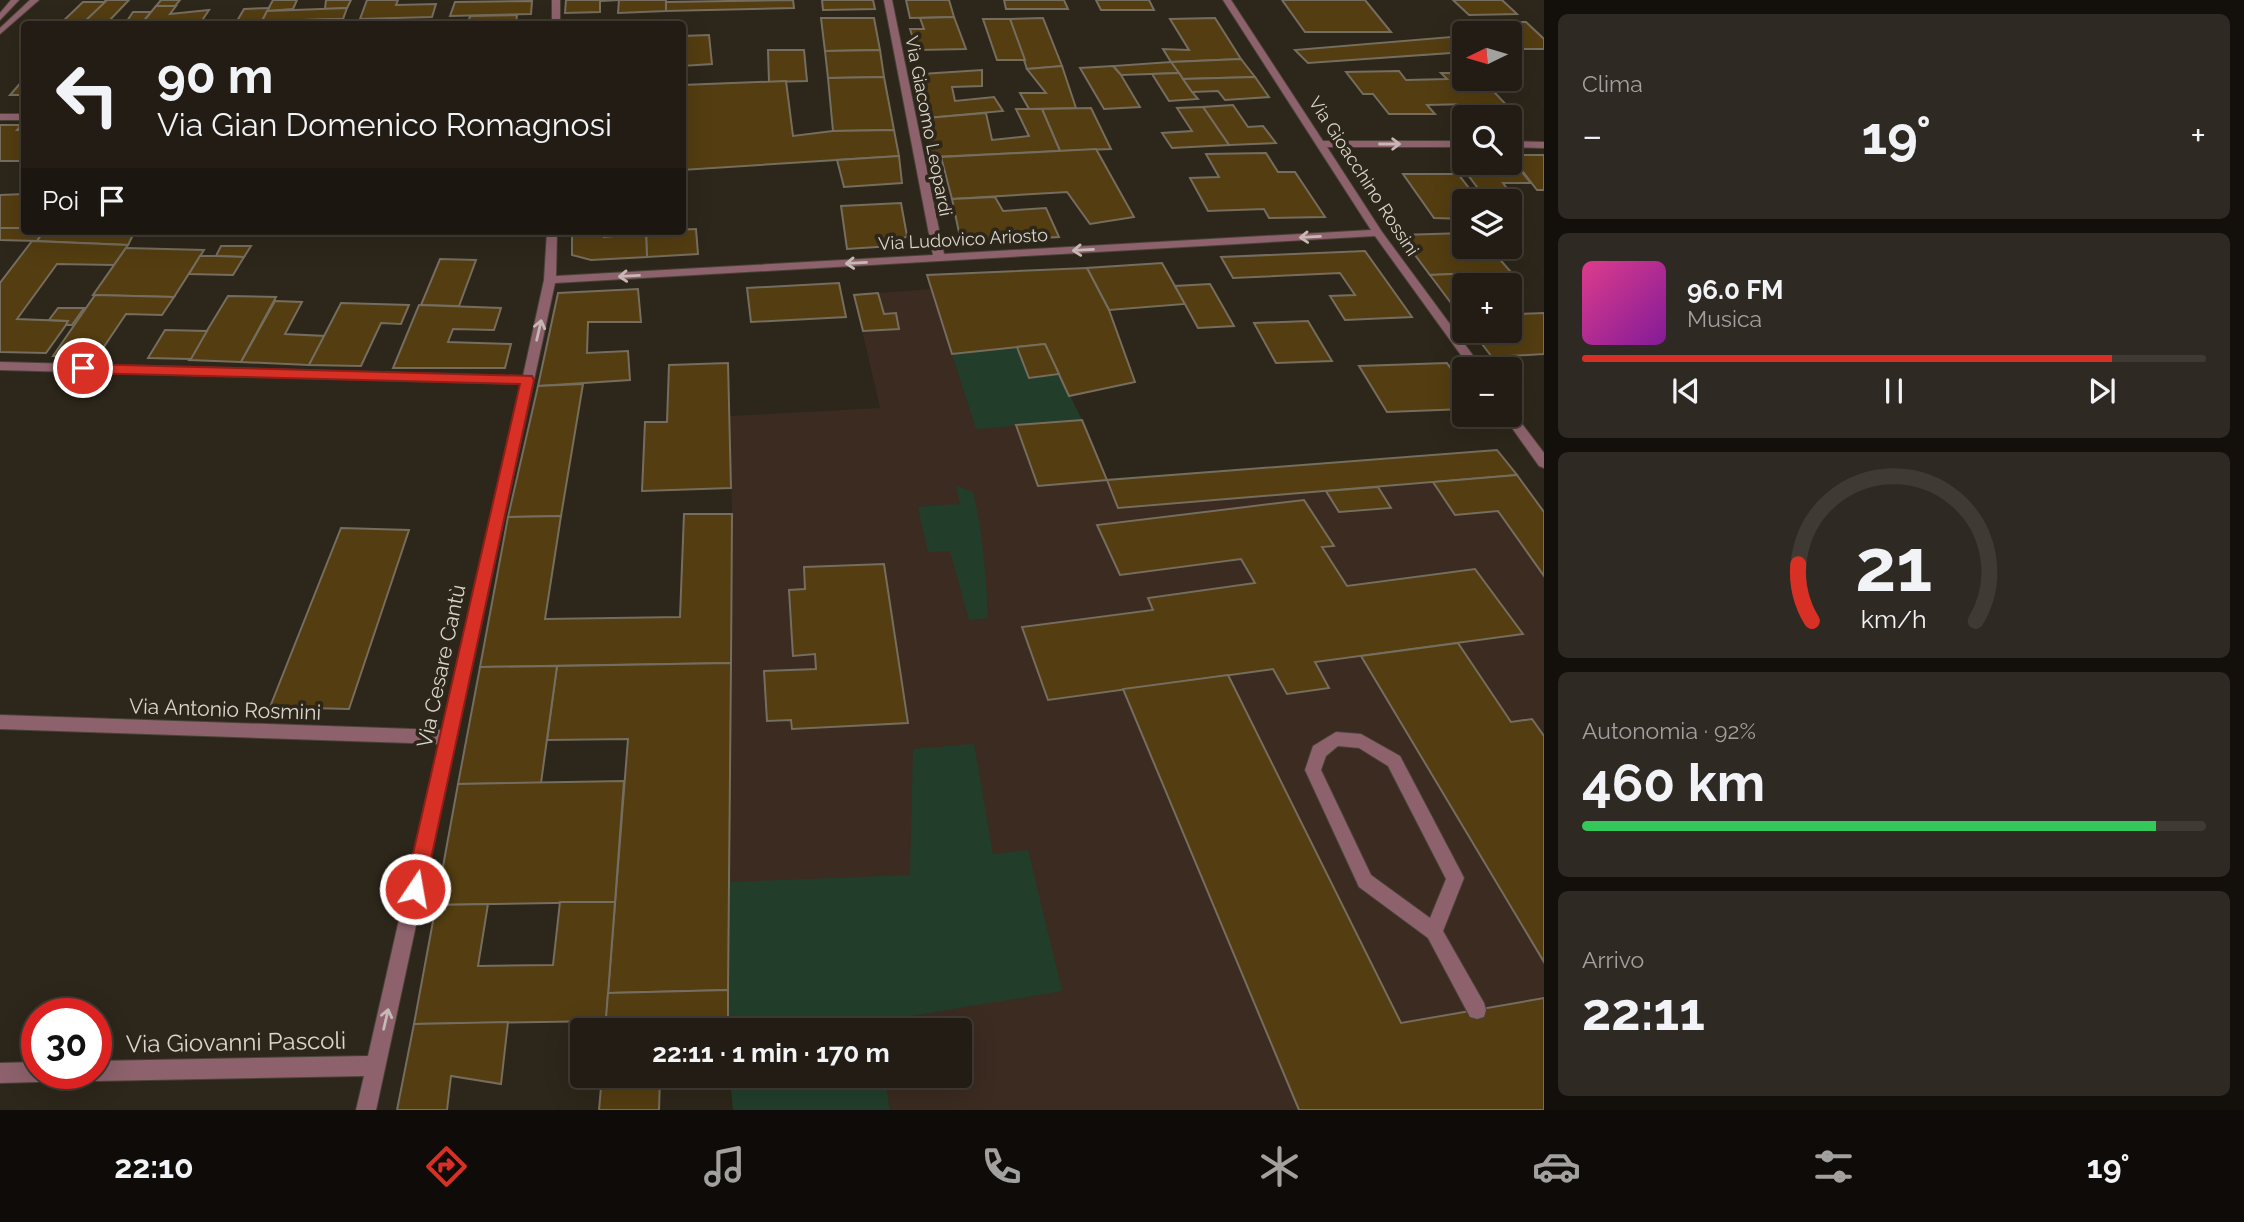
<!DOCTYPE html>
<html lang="it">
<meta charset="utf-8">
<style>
:root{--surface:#221c14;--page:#2e2922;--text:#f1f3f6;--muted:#a2a1a0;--line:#3f3a34;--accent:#d93025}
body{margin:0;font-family:Raleway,sans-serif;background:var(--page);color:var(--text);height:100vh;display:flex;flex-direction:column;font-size:26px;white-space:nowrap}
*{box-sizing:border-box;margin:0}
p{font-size:23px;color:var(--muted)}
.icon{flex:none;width:38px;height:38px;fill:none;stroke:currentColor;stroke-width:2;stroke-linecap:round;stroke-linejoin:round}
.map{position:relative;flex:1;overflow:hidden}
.drawer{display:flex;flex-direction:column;gap:14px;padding:14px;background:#130f0b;width:700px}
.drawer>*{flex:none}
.guide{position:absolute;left:21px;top:21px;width:665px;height:214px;border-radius:7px;box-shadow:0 7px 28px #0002,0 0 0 2px var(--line);background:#221c14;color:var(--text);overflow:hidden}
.needle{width:46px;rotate:265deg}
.fabs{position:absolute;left:1452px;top:21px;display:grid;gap:14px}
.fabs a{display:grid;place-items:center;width:70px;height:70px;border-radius:7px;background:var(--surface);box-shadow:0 7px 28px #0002,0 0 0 2px var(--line);font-size:35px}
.speed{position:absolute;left:21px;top:998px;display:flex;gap:14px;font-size:35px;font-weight:700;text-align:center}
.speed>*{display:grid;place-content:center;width:91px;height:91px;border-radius:50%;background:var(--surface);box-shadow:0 7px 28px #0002,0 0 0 2px var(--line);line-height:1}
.speed .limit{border:10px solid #d22;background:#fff;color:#111}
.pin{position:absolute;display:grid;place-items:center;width:60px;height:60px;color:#fff;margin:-30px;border:4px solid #fff;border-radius:50%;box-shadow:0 2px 7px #0007}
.me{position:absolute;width:77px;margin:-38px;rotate:12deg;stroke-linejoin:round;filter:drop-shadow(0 0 5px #0008)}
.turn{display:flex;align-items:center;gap:24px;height:147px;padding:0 21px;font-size:32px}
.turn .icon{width:91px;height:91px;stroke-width:2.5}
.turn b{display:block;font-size:49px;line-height:60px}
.then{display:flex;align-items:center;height:66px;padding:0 21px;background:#0003;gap:14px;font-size:26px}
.big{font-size:52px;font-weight:700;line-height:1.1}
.drawer .widget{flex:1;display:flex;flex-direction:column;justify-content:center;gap:10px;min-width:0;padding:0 24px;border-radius:10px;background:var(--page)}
.drawer .dial{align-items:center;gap:0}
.dial svg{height:182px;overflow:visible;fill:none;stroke:var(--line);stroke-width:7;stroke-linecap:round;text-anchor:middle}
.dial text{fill:var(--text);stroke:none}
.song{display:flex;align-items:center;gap:21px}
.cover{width:84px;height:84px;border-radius:10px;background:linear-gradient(135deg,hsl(330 70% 55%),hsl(290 70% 35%))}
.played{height:7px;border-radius:4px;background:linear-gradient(90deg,var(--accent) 85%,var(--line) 85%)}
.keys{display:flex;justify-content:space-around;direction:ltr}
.heat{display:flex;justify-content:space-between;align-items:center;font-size:38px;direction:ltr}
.charge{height:10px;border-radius:5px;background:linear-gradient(90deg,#34c759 92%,var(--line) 0)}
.trip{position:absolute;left:570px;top:1018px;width:402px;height:70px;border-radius:7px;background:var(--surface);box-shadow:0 7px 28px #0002,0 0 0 2px var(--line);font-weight:700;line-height:70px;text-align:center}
.dock{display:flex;height:112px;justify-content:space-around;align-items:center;background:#0e0b08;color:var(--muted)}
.dock .icon{width:49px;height:49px}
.dock .on{color:var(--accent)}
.dock b{font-size:32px;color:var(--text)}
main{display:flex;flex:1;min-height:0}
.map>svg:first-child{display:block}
.medical{fill:#3b2b21}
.green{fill:#223e2b}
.building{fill:#533d11;stroke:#756d5e;stroke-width:2}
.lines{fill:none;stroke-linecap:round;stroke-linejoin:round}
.service-casing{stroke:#494237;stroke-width:2}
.minor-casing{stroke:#494237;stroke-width:2}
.tertiary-casing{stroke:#494237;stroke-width:2}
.service{fill:#8d626d;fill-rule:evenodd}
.minor{fill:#8d626d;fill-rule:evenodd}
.tertiary{fill:#8d626d;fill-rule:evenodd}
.oneway{stroke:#c7b8b5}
.route{fill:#d93025;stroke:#8d1f18;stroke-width:2}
.labels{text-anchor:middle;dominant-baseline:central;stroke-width:7;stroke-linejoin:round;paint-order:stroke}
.far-street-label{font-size:18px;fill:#dad5cd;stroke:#2d261a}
.street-label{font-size:21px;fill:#dad5cd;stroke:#2d261a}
.near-street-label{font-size:24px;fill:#dad5cd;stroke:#2d261a}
</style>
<main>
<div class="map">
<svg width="1544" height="1110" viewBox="0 0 1544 1110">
<rect width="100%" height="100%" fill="#2d261a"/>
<polygon class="medical" points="930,289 952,354 1045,344 1082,420 1119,508 1517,475 1544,512 1544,1110 733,1110 730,1076 961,1076 961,1031 728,1031 732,514 729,416 880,408 854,295"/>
<g class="green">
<polygon points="1017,347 1030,378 1059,374 1082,420 976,429 952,354"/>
<path d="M956,486l17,6c10,42 13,83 15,126l-19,2 -19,-69 -22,1 -10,-45 42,-3z"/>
<polygon points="974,744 993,854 1028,850 1062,991 875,1022 876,1031 728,1031 729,882 910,875 913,749"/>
<polygon points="730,1076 884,1076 890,1110 733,1110"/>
</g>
<g class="building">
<polygon points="106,0 129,0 106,24 82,24"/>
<polygon points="161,0 180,0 175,6 156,6"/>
<polygon points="273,0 297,0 293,9 267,11"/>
<polygon points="326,0 351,0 347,8 325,9"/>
<polygon points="367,0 398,0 396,5 436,4 432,17 360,19"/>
<polygon points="566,0 619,0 600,1 600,12 565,13"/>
<polygon points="666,0 666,11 618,13 619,0"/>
<polygon points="793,0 794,8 666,11 666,2"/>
<polygon points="822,0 873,0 875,9 823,10"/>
<polygon points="906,0 949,0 954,17 910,18"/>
<polygon points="1004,0 1064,0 1068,9 1006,9"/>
<polygon points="1096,0 1149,0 1154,10 1101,10"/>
<polygon points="1282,0 1365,0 1391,32 1305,32"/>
<polygon points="1453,0 1502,0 1517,14 1469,15"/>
<polygon points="532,1 531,14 450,16 455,2"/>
<polygon points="83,2 105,2 82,24 60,24"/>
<polygon points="156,6 176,6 170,14 209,10 201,22 141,24"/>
<polygon points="269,8 262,21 237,21 244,9"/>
<polygon points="347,8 343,19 262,21 267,11"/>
<polygon points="133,12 151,12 141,24 125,24"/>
<polygon points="517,15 516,24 468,24 470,16"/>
<polygon points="954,17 966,49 917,50 910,29 924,29 920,18"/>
<polygon points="821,18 874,18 880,50 825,51"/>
<polygon points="1043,18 1062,66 1027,69 1010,19"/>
<polygon points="1215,18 1241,59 1171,62 1163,49 1189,50 1170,19"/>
<polygon points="343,19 341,24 260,24 262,21"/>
<polygon points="983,19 1010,19 1025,60 997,60"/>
<polygon points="262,21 260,24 198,24 199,22"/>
<polygon points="1474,22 1526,22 1544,39 1544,49 1510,49 1510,33 1484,33"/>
<polygon points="709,35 712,64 682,66 682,36"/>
<polygon points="1463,36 1465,52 1308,63 1295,50"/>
<polygon points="768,50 804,50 807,81 769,82"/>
<polygon points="880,50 884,77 828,78 825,51"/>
<polygon points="1241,59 1255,77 1183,79 1171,62"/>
<polygon points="1171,62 1179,73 1121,75 1113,66"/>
<polygon points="1062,66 1076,108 1029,109 1020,93 1046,93 1027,69"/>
<polygon points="1113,66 1121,75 1140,107 1104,109 1080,68"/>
<polygon points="982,70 982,86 952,87 955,101 994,97 1003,111 927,118 922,74"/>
<polygon points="1399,71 1406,80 1447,79 1441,73 1465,73 1465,79 1482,79 1513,112 1477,113 1469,104 1427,105 1435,114 1389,114 1373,94 1363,94 1346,72"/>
<polygon points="1179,73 1192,92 1198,99 1169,101 1152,74"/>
<polygon points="884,77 894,130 833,131 828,78"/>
<polygon points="1255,77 1269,97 1225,100 1218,91 1192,92 1183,79"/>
<polygon points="24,79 24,95 10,95"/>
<polygon points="786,81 793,136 833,131 894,130 899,156 682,170 682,85"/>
<polygon points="1233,105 1248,127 1263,126 1276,143 1229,145 1203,107"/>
<polygon points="1203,107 1229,145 1172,148 1162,133 1192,131 1177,108"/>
<polygon points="1091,108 1111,149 1060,151 1042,109"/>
<polygon points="1016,109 1042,109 1060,151 932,157 927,118 986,113 992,140 1029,136"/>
<polygon points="0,125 21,125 17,130 24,130 24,154 20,161 0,161"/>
<polygon points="1096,149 1134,217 1090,224 1067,192 952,199 941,157"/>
<polygon points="1266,153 1278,172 1295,172 1325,217 1269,218 1264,209 1208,211 1190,178 1219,177 1206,154"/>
<polygon points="1453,155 1465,155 1465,163 1510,163 1510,157 1531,183 1503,183 1512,195 1483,195"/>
<polygon points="1510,155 1544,155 1544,190 1537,190"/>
<polygon points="899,156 902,183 844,187 837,160"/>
<polygon points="1403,174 1458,174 1479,201 1465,201 1465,219 1434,218"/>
<polygon points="24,194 24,228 0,228 0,195"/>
<polygon points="995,197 1003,211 1046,208 1059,237 961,242 952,199"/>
<polygon points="901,203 907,236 892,246 847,249 841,206"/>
<polygon points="0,228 24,228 24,231 44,231 37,241 0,240"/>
<polygon points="696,229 698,254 647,257 646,231"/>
<polygon points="44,231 135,231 128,245 37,241"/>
<polygon points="572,231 603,231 604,237 646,233 647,257 591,260 572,255"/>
<polygon points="1465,233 1465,247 1489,247 1511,272 1430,275 1400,235"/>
<polygon points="32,241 128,245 114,265 57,264 17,319 68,321 66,325 46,353 0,352 0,283"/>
<polygon points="221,246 251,246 244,257 216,256"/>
<polygon points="126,248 204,250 174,297 93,295"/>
<polygon points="1365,251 1412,317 1345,320 1330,296 1355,295 1340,273 1233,278 1221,257"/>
<polygon points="200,256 216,256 244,257 233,275 189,274"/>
<polygon points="440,259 476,260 459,306 421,305"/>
<polygon points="1162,263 1185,304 1109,310 1087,268"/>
<polygon points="1087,268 1109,310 1135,382 1069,396 1045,344 952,354 927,275"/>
<polygon points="1495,272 1506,285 1465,285 1465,307 1454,307 1430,275"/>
<polygon points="839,283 846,317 751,322 747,288"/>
<polygon points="1210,284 1234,326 1198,328 1175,286"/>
<polygon points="638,289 641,322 588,322 587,353 628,351 630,380 538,386 558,293"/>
<polygon points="878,293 884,314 896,313 899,329 863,331 854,295"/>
<polygon points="95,295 174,297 162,315 126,314 97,357 53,356"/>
<polygon points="228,296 276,297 241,362 189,360"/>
<polygon points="275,301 302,302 285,334 325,336 309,365 241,362"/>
<polygon points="341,303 409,305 401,324 381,323 361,366 309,365"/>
<polygon points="419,305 501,308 494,330 453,329 448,342 511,344 505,368 393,368"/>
<polygon points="58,308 84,308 72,325 66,325 68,321 49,320"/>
<polygon points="1510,308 1516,314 1544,313 1544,354 1492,357 1472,331 1510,331"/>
<polygon points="1308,321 1332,361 1276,363 1254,323"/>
<polygon points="165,330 207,331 191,359 148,358"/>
<polygon points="1045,344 1059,374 1029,378 1017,347"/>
<polygon points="728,363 731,488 642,491 645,422 667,422 669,365"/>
<polygon points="1447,363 1465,389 1465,409 1387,412 1359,366"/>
<polygon points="583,384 561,516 508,517 538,386"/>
<polygon points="1082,420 1107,480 1038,486 1016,425"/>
<polygon points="1497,450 1517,475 1118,508 1107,480"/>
<polygon points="1517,475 1544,512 1544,576 1498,511 1455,515 1433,482"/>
<polygon points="1378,487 1391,508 1339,512 1326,491"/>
<polygon points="1304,500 1334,546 1322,547 1347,586 1475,569 1523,634 1315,662 1329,688 1287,694 1273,669 1048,700 1022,627 1153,610 1148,598 1255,583 1241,559 1120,575 1097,525"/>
<polygon points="684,514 732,514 731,663 480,667 508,517 561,516 545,619 680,617"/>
<polygon points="341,528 409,530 349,709 270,707"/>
<polygon points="884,564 908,723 792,729 791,720 767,721 764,671 816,669 815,654 793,656 789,590 805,589 804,567"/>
<polygon points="1458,643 1511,722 1532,719 1544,736 1544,962 1361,656"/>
<polygon points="731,663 728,990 608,993 628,739 547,740 557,666"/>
<polygon points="557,666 541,783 458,784 480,667"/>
<polygon points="1228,675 1401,1023 1544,998 1544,1110 1299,1110 1123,689"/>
<polygon points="624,781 615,902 436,905 458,784"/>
<polygon points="560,902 615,902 606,1021 414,1024 436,905 488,904 478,966 553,965"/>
<polygon points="728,990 728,1031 605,1031 608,993"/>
<polygon points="508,1022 501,1084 451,1076 447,1110 397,1110 414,1024"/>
<polygon points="602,1076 660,1076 659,1110 599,1110"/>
</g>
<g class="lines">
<g class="service-casing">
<path id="service" d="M1336,732l25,2 39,22 61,116 3,6 -21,53 41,72 2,7 -2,7 -7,2 -7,-2 -42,-79 -69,-51 -54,-117 8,-24zM1338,746l21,2 29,18 58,113 -16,39 -59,-43 -50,-105 5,-14z"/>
</g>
<g class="minor-casing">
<g id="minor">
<rect x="552" y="0" width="8" height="24"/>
<polygon points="884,0 892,0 944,254 1371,230 1223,0 1231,0 1323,141 1465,141 1465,147 1327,147 1382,232 1483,369 1471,369 1375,236 555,283 376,1110 356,1110 364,1076 96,1081 89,1078 87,1073 96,1073 96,1061 368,1056 439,744 0,729 0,715 442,730 521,384 0,370 0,362 523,376 544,280 547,231 557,231 556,276 933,255"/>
<rect x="0" y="114" width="24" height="6"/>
<polygon points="1510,141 1544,142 1544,148 1510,147"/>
<polygon points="1510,411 1513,412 1544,453 1544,468 1539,466 1505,418 1503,415 1510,415"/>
<polygon points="37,1062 37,1073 46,1073 44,1079 37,1082 0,1083 0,1063"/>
</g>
</g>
<g class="tertiary-casing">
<g id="tertiary">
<polygon points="11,0 19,0 0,20 0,13"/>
<polygon points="30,0 39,0 0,34 0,28"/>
</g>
</g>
<use href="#service" class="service"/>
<use href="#minor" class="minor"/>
<use href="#tertiary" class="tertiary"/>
</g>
<defs><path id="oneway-shaft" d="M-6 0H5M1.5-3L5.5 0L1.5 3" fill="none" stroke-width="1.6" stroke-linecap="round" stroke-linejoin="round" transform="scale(1.75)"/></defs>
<g class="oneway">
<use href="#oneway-shaft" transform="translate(1390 144)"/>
<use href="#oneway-shaft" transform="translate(1310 237) rotate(177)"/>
<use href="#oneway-shaft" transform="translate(1083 250) rotate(177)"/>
<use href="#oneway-shaft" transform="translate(856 263) rotate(177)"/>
<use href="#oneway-shaft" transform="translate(629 276) rotate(177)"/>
<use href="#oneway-shaft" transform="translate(539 330) rotate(-77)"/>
<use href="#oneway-shaft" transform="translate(386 1019) rotate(-77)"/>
</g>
<polygon class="route" points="83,364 532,376 534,380 423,896 415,899 408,896 405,889 520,384 83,373 76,368"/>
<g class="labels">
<g class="far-street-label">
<text transform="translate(929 126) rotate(79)">Via Giacomo Leopardi</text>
<text transform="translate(1364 176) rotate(57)">Via Gioacchino Rossini</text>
<text transform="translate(963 239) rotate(-3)">Via Ludovico Ariosto</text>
</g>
<g class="street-label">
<text transform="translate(441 666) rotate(-78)">Via Cesare Cantù</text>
<text transform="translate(225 709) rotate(2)">Via Antonio Rosmini</text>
</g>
<g class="near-street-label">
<text transform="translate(236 1042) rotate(-1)">Via Giovanni Pascoli</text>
</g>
</g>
</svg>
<div class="fabs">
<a><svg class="needle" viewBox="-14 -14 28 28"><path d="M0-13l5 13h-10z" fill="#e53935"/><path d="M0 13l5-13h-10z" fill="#a2a1a0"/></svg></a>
<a><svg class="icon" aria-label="search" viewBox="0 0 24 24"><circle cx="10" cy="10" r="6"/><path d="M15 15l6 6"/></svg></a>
<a><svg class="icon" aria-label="layers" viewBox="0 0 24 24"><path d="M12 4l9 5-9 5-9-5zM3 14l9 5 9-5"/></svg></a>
<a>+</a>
<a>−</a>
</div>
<div class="speed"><div class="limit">30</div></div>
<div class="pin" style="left:83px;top:368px;background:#d93025"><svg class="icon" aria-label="arrive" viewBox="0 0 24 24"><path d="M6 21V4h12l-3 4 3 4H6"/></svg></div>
<svg class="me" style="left:415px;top:889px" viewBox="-20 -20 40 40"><circle r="17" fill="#d93025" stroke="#fff" stroke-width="3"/><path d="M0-11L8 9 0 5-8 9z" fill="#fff"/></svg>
<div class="trip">22:11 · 1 min · 170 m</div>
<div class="guide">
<div class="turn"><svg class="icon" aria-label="left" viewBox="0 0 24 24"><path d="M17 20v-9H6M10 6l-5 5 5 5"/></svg><div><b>90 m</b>Via Gian Domenico Romagnosi</div></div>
<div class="then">Poi<svg class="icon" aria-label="arrive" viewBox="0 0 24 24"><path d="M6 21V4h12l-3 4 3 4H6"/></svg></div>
</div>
</div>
<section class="drawer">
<div class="widget"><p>Clima</p>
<div class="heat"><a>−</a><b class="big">19°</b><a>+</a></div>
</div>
<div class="widget">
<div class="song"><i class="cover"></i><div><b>96.0 FM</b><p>Musica</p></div></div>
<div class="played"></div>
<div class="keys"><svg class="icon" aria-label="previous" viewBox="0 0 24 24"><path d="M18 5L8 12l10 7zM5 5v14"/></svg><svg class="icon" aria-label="pause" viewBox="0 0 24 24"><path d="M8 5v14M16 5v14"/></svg><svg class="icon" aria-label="next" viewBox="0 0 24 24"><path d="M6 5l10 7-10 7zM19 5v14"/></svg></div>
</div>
<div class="widget dial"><svg viewBox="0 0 100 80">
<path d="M14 69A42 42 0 1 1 86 69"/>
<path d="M14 69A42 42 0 0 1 8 44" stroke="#d93025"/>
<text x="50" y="56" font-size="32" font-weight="700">21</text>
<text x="50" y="72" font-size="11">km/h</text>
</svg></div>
<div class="widget"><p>Autonomia · 92%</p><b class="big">460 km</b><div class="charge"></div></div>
<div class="widget"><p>Arrivo</p><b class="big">22:11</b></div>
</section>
</main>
<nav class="dock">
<b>22:10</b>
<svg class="icon on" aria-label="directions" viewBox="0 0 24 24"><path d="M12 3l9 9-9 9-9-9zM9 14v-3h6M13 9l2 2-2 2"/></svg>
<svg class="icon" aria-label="music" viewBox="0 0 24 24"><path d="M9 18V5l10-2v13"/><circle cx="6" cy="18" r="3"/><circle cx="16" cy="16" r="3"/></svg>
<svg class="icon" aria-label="phone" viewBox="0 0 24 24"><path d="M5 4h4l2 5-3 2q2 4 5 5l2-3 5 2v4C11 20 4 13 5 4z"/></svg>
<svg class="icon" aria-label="climate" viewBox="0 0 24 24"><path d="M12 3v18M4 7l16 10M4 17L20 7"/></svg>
<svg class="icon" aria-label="car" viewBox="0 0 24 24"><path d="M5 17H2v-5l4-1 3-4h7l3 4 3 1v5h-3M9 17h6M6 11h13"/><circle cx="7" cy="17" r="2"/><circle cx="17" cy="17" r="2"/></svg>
<svg class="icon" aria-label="filters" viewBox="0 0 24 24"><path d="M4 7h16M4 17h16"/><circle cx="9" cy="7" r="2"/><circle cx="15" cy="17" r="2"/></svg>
<b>19°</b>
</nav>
